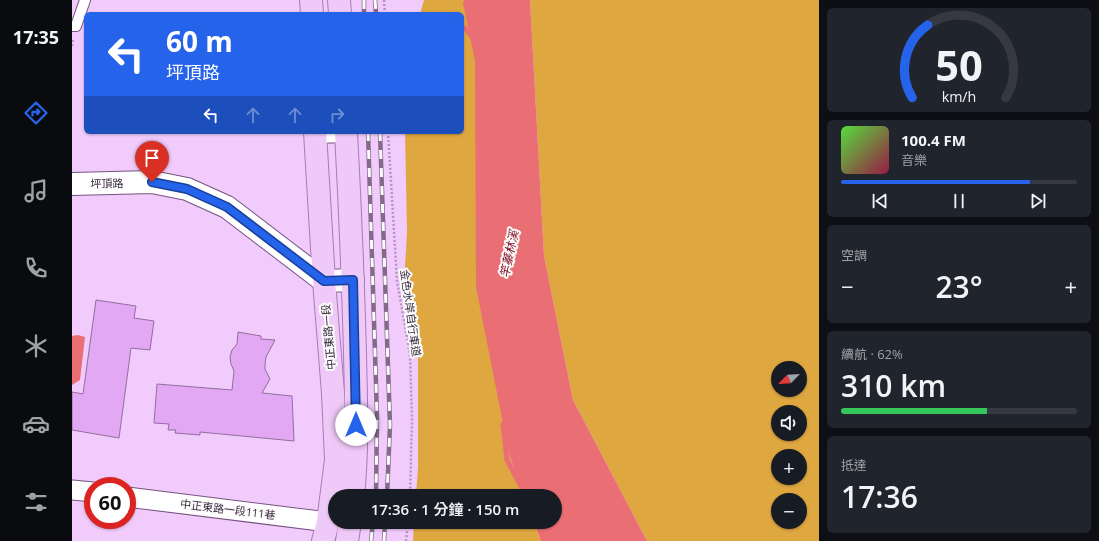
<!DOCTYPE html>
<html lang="zh-TW">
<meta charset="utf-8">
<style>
:root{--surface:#171b24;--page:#20242c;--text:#f1f3f6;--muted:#9ea1a6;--line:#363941;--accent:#2563eb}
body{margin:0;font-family:"Open Sans","Noto Sans TC",sans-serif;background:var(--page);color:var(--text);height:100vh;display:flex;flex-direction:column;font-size:15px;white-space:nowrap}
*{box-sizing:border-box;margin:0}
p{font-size:13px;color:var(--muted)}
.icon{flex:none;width:22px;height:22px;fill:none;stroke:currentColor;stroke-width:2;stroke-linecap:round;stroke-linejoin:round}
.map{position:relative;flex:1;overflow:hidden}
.details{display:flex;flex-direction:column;gap:8px;padding:8px;background:#0d0f14;width:280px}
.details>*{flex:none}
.banner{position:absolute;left:12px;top:12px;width:380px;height:122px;border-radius:6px;box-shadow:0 1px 3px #0004;background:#2563eb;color:#fff;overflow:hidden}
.needle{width:26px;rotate:246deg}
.fabs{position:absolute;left:699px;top:361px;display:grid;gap:8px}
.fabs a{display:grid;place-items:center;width:36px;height:36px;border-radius:50%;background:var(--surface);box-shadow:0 1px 3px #0004;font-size:20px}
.speed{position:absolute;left:12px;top:477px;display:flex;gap:8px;font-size:20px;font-weight:700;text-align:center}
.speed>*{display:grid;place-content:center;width:52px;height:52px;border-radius:50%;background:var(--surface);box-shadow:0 1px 3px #0004;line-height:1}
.speed .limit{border:6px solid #d22;background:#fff;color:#111}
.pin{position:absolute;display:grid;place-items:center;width:34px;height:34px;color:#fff;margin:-41px -17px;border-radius:50% 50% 50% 0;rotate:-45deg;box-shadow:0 0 4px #0007}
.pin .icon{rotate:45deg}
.me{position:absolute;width:44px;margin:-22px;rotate:0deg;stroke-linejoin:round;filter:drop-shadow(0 0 3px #0008)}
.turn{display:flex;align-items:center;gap:14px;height:84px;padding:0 16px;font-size:18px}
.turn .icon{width:52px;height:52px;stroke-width:2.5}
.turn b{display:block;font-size:28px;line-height:34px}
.lanes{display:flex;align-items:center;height:38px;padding:0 16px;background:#0003;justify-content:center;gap:20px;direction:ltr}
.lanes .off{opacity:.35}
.big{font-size:30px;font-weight:600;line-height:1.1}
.details .widget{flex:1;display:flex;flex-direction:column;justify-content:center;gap:6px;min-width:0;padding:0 14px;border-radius:6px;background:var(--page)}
.details .dial{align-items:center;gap:0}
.dial svg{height:104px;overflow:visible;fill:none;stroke:var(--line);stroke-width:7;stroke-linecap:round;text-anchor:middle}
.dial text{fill:var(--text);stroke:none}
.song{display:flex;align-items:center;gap:12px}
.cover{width:48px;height:48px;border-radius:6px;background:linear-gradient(135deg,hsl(110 70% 55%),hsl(340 70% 35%))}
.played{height:4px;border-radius:2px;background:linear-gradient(90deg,var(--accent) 80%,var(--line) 80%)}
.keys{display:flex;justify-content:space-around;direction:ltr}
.heat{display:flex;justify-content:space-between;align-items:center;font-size:22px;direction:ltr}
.charge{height:6px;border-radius:3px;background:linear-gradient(90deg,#34c759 62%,var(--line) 0)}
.trip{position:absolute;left:256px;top:489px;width:234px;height:40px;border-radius:20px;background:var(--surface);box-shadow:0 1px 3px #0004;font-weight:600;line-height:40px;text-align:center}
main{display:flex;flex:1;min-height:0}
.tab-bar{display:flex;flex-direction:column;width:72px;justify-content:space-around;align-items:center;background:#090b0e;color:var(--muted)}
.tab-bar .icon{width:28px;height:28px}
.tab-bar .current{color:var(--accent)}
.tab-bar b{font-size:18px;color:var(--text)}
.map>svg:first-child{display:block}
.green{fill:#dfa740;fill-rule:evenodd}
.water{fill:#ea6f75}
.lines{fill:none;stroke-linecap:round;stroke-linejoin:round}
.stream{stroke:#ea6f75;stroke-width:5}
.building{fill:#e3a8f3;stroke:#926e9c}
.service-casing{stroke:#75537f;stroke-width:12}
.minor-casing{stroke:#75537f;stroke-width:21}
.tertiary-casing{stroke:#75537f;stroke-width:24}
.primary-casing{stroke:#a87bb4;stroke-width:24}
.path{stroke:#b394bc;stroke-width:2.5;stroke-dasharray:2 2;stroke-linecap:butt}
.service{stroke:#fff;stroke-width:10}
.minor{stroke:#fff;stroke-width:19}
.tertiary{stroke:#fff;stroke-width:22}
.primary{stroke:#efcaf8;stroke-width:22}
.rail-casing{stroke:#836a89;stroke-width:4.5}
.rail{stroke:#fcfcfc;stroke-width:3;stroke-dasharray:9;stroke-linecap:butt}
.route-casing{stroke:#184099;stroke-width:10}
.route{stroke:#2563eb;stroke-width:7}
.labels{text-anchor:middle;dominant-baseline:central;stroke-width:4;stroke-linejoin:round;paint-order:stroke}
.street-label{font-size:11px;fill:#392a3d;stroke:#fcfcfc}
.water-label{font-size:12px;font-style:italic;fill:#800e23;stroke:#fcfcfc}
</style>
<main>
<nav class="tab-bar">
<b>17:35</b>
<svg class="icon current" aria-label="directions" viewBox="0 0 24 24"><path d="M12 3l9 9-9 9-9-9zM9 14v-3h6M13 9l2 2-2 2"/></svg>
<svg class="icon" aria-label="music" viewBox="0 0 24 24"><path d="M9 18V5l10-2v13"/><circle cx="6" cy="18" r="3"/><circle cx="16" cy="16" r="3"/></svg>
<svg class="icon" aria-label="phone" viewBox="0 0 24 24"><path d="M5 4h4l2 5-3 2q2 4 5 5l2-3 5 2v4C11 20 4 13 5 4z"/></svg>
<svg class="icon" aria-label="climate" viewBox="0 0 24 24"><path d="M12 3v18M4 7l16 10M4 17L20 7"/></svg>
<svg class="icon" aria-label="car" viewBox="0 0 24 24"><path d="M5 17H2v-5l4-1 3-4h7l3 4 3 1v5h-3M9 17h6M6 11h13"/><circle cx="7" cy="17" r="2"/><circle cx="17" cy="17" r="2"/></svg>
<svg class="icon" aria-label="filters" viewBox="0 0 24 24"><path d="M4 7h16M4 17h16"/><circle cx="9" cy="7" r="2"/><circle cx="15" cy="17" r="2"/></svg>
</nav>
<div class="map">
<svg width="747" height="541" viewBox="0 0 747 541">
<rect width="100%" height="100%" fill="#f2cbfd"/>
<g class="green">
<polygon points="352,0 399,0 437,454 452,496 344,496 346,467 346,355 332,284 335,231 333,132 390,132 390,14 348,14"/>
<path d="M458,0h289v541h-172l-74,-141 -29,-144zM706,368h22v22h-22zM706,412h22v22h-22zM706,456h22v22h-22zM706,500h22v22h-22z"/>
<polygon points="342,522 462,522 469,541 341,541"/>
</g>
<g class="water">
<polygon points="392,0 458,0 472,256 501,400 575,541 469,541 462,522 483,522 483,496 452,496 437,454 404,287 403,61 391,3"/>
<polygon points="6,335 13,337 8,380 0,385 0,336"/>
</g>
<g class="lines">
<g class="stream">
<polyline points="390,28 393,28 402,39"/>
<polyline points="431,424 435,460 454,496"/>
</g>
</g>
<g class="building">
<polygon points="24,300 64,306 62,318 82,321 78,350 59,348 47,438 0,430 0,392 11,394"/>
<polygon points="166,332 189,336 189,339 203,340 194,357 193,364 193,369 198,379 190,393 220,396 222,441 128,432 128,435 103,433 104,430 96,430 97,424 82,423 85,384 160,390 162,371 159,364 158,357 160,350 165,344"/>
</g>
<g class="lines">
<g class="service-casing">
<g id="service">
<polyline points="0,26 4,26 13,0"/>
<polyline points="242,136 244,138 274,137"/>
</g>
</g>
<g class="minor-casing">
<g id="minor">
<polyline points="0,490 21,492"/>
<polyline points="55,497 256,522"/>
</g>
</g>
<g class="tertiary-casing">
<polyline id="tertiary" points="0,184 80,182 115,189 155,207 252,281 281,280"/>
</g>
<g class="primary-casing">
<g id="primary">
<polyline points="239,0 240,14"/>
<polyline points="267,0 268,14"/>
<polyline points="243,132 252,281 261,393 264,460 256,522 251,541"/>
<path d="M274,132c4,74 7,148 9,221 1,48 3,96 -2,143"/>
<polyline points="275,541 278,522"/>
</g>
</g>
<g class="path">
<polyline points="312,0 313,14"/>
<polyline points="0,46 1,39"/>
<polyline points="316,132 325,281 338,354 340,420 338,496"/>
<polyline points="334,541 336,522"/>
</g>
<use href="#service" class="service"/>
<use href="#minor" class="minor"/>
<use href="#tertiary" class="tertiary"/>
<use href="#primary" class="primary"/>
<g class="rail-casing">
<g id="rail">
<polyline points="292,0 292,14"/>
<polyline points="303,0 304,14"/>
<polyline points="296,132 305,416 304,496"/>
<polyline points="308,132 318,425 315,496"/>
<polyline points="299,541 301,522"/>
<polyline points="312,541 313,522"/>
</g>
</g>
<use href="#rail" class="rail"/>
</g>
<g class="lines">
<g class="route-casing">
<polyline id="route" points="80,182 115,189 155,207 252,281 281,280 284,425"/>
</g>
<use href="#route" class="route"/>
</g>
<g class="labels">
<g class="street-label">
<text transform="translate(35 183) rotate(-1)">坪頂路</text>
<text transform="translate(339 313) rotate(82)">金色水岸自行車道</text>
<text transform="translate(256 337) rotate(-95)">中正東路一段</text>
<text transform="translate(156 509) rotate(7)">中正東路一段111巷</text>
</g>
<g class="water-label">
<text transform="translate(437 254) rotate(-78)">竿蓁林溪</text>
</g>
</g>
</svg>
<div class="fabs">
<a><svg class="needle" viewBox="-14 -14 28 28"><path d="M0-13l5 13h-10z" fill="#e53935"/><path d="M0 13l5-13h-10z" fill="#9ea1a6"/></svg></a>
<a><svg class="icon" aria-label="sound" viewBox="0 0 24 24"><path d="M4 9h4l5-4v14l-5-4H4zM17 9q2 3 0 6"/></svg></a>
<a>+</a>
<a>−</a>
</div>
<div class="speed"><div class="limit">60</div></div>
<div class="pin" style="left:80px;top:182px;background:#d93025"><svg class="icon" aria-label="arrive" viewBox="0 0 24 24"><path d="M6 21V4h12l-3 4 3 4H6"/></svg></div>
<svg class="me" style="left:284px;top:425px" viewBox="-20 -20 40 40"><circle r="19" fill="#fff"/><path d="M0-13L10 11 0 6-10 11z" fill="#2563eb"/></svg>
<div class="trip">17:36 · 1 分鐘 · 150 m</div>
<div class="banner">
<div class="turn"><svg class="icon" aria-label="left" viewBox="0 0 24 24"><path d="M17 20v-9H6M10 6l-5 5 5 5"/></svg><div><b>60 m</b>坪頂路</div></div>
<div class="lanes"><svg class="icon" aria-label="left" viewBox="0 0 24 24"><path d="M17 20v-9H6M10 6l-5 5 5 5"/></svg><svg class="icon off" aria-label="ahead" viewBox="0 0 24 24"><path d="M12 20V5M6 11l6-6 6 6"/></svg><svg class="icon off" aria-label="ahead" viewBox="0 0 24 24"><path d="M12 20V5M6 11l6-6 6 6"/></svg><svg class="icon off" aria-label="right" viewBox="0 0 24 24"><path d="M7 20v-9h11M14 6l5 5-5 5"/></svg></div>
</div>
</div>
<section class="details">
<div class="widget dial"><svg viewBox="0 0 100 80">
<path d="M14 69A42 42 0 1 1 86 69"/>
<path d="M14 69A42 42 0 0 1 26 13" stroke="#2563eb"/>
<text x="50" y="56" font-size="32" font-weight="700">50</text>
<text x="50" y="72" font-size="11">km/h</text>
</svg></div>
<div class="widget">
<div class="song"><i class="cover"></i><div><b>100.4 FM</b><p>音樂</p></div></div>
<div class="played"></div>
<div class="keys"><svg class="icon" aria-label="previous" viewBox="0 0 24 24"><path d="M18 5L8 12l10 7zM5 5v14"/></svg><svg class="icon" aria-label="pause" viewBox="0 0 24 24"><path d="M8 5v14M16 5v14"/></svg><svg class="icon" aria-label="next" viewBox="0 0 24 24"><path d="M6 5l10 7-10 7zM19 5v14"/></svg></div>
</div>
<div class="widget"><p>空調</p>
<div class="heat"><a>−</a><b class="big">23°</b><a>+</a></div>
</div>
<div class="widget"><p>續航 · 62%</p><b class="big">310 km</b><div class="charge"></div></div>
<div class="widget"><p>抵達</p><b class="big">17:36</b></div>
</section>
</main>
